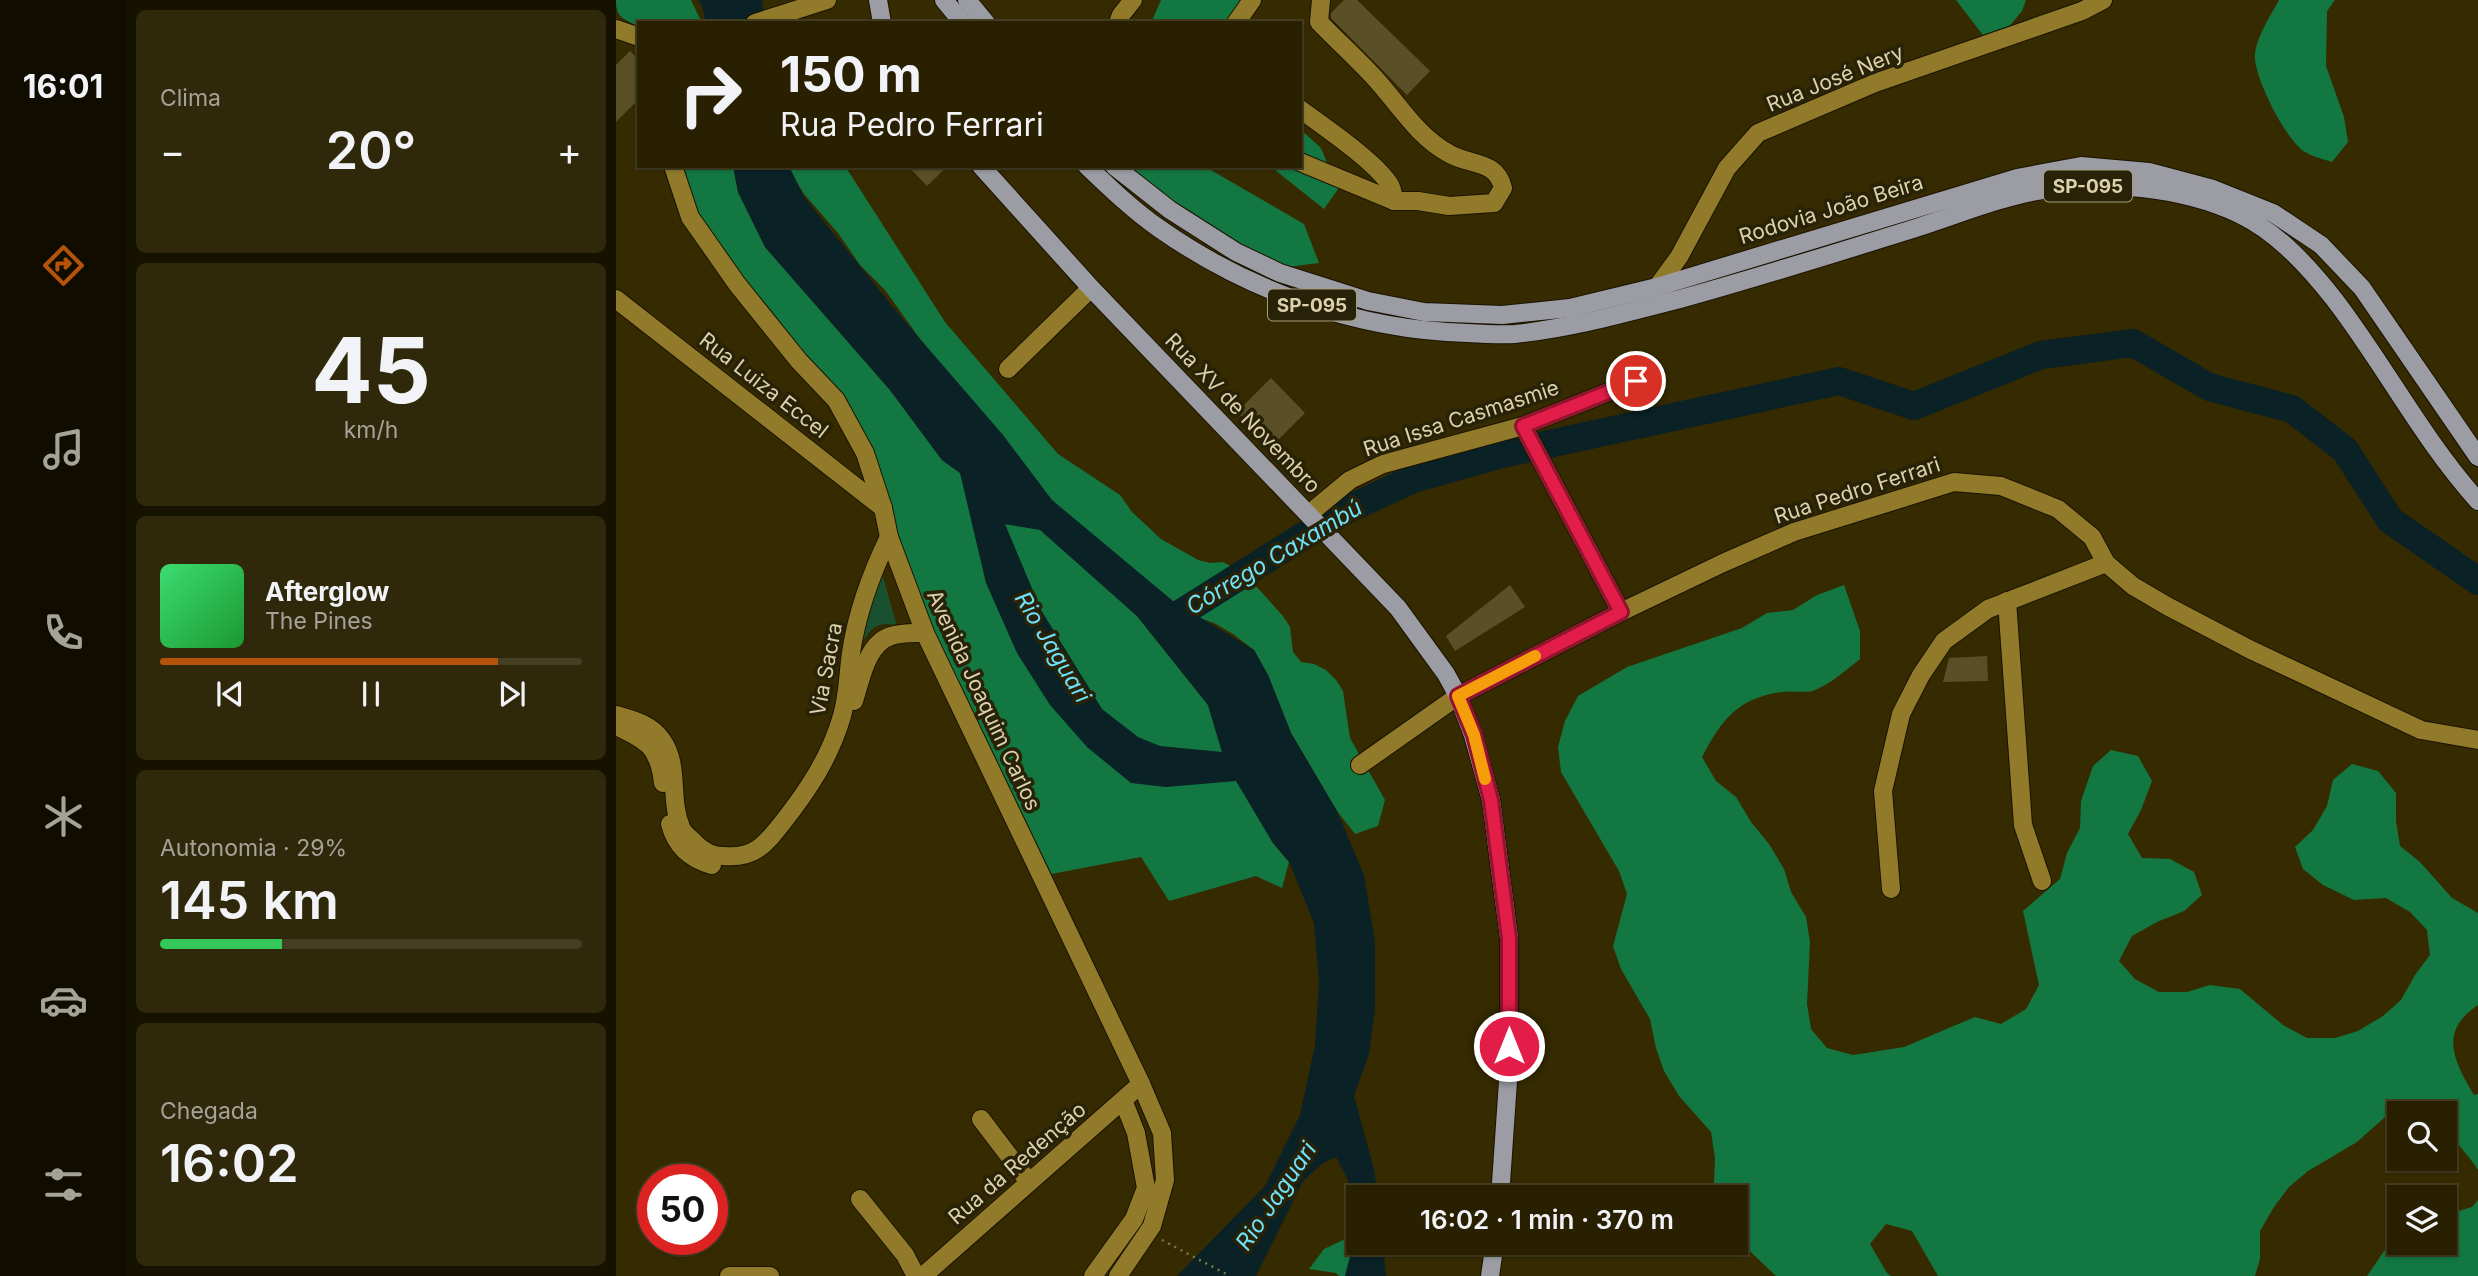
<!DOCTYPE html>
<html lang="pt">
<meta charset="utf-8">
<style>
:root{--surface:#282000;--page:#30280a;--text:#f1f3f6;--muted:#a5a399;--line:#443e22;--accent:#b45309}
body{margin:0;font-family:Inter,sans-serif;background:var(--page);color:var(--text);height:100vh;display:flex;flex-direction:column;font-size:26px;white-space:nowrap}
*{box-sizing:border-box;margin:0}
p{font-size:23px;color:var(--muted)}
.icon{flex:none;width:38px;height:38px;fill:none;stroke:currentColor;stroke-width:2;stroke-linecap:round;stroke-linejoin:round}
.map{position:relative;flex:1;overflow:hidden}
.sheet{display:flex;flex-direction:column;gap:10px;padding:10px;background:#161200;width:490px}
.sheet>*{flex:none}
.banner{position:absolute;left:21px;top:21px;width:665px;height:147px;border-radius:0px;box-shadow:0 2px 5px #0004,0 0 0 2px var(--line);background:#282000;color:var(--text);overflow:hidden}
.fabs{position:absolute;left:1771px;top:1101px;display:grid;gap:14px}
.fabs a{display:grid;place-items:center;width:70px;height:70px;border-radius:0px;background:var(--surface);box-shadow:0 2px 5px #0004,0 0 0 2px var(--line);font-size:35px}
.speed{position:absolute;left:21px;top:1164px;display:flex;gap:14px;font-size:35px;font-weight:700;text-align:center}
.speed>*{display:grid;place-content:center;width:91px;height:91px;border-radius:50%;background:var(--surface);box-shadow:0 2px 5px #0004,0 0 0 2px var(--line);line-height:1}
.speed .limit{border:10px solid #d22;background:#fff;color:#111}
.pin{position:absolute;display:grid;place-items:center;width:60px;height:60px;color:#fff;margin:-30px;border:4px solid #fff;border-radius:50%;box-shadow:0 2px 7px #0007}
.me{position:absolute;width:77px;margin:-38px;rotate:0deg;stroke-linejoin:round;filter:drop-shadow(0 0 5px #0008)}
.turn{display:flex;align-items:center;gap:24px;height:147px;padding:0 28px;font-size:32px}
.turn .icon{width:91px;height:91px;stroke-width:2.5}
.turn b{display:block;font-size:49px;line-height:60px}
.big{font-size:52px;font-weight:600;line-height:1.1}
.sheet .tile{flex:1;display:flex;flex-direction:column;justify-content:center;gap:10px;min-width:0;padding:0 24px;border-radius:10px;background:var(--page)}
.sheet .dial{align-items:center;gap:0}
.dial b{font-size:91px;line-height:1}
.song{display:flex;align-items:center;gap:21px}
.cover{width:84px;height:84px;border-radius:10px;background:linear-gradient(135deg,hsl(140 70% 55%),hsl(130 70% 35%))}
.played{height:7px;border-radius:4px;background:linear-gradient(90deg,var(--accent) 80%,var(--line) 80%)}
.keys{display:flex;justify-content:space-around;direction:ltr}
.heat{display:flex;justify-content:space-between;align-items:center;font-size:38px;direction:ltr}
.charge{height:10px;border-radius:5px;background:linear-gradient(90deg,#34c759 29%,var(--line) 0)}
.trip{position:absolute;left:730px;top:1185px;width:402px;height:70px;border-radius:0px;background:var(--surface);box-shadow:0 2px 5px #0004,0 0 0 2px var(--line);font-weight:600;line-height:70px;text-align:center}
main{display:flex;flex:1;min-height:0}
.tab-bar{display:flex;flex-direction:column;width:126px;justify-content:space-around;align-items:center;background:#100d00;color:var(--muted)}
.tab-bar .icon{width:49px;height:49px}
.tab-bar .active{color:var(--accent)}
.tab-bar b{font-size:32px;color:var(--text)}
.map>svg:first-child{display:block}
.green{fill:#19502f}
.forest{fill:#137742}
.water{fill:#0a2126;fill-rule:evenodd}
.lines{fill:none;stroke-linecap:round;stroke-linejoin:round}
.river{stroke:#0a2126;stroke-width:28}
.building{fill:#5a4f26}
.minor-casing{stroke:#1a1300;stroke-width:20}
.major-casing{stroke:#1a1300;stroke-width:20}
.path{stroke:#81764d;stroke-width:2.5;stroke-dasharray:2 5;stroke-linecap:butt}
.minor{stroke:#917b2b;stroke-width:18}
.major{stroke:#9b9ca4;stroke-width:18}
.route-casing{stroke:#92132f;stroke-width:18}
.route{stroke:#e11d48;stroke-width:12}
.slow{stroke:#f59e0b;stroke-width:12}
.labels{text-anchor:middle;dominant-baseline:central;stroke-width:7;stroke-linejoin:round;paint-order:stroke}
.shield{fill:#282208;stroke:#a69c7b;stroke-width:2}
.shield-label{font-size:19px;font-weight:bold;fill:#dcd1ac}
.street-label{font-size:21px;fill:#dcd1ac;stroke:#282208}
.water-label{font-size:23px;font-style:italic;fill:#6fe0f9;stroke:#282208}
</style>
<main>
<nav class="tab-bar">
<b>16:01</b>
<svg class="icon active" aria-label="directions" viewBox="0 0 24 24"><path d="M12 3l9 9-9 9-9-9zM9 14v-3h6M13 9l2 2-2 2"/></svg>
<svg class="icon" aria-label="music" viewBox="0 0 24 24"><path d="M9 18V5l10-2v13"/><circle cx="6" cy="18" r="3"/><circle cx="16" cy="16" r="3"/></svg>
<svg class="icon" aria-label="phone" viewBox="0 0 24 24"><path d="M5 4h4l2 5-3 2q2 4 5 5l2-3 5 2v4C11 20 4 13 5 4z"/></svg>
<svg class="icon" aria-label="climate" viewBox="0 0 24 24"><path d="M12 3v18M4 7l16 10M4 17L20 7"/></svg>
<svg class="icon" aria-label="car" viewBox="0 0 24 24"><path d="M5 17H2v-5l4-1 3-4h7l3 4 3 1v5h-3M9 17h6M6 11h13"/><circle cx="7" cy="17" r="2"/><circle cx="17" cy="17" r="2"/></svg>
<svg class="icon" aria-label="filters" viewBox="0 0 24 24"><path d="M4 7h16M4 17h16"/><circle cx="9" cy="7" r="2"/><circle cx="15" cy="17" r="2"/></svg>
</nav>
<section class="sheet">
<div class="tile"><p>Clima</p>
<div class="heat"><a>−</a><b class="big">20°</b><a>+</a></div>
</div>
<div class="tile dial"><b>45</b><p>km/h</p></div>
<div class="tile">
<div class="song"><i class="cover"></i><div><b>Afterglow</b><p>The Pines</p></div></div>
<div class="played"></div>
<div class="keys"><svg class="icon" aria-label="previous" viewBox="0 0 24 24"><path d="M18 5L8 12l10 7zM5 5v14"/></svg><svg class="icon" aria-label="pause" viewBox="0 0 24 24"><path d="M8 5v14M16 5v14"/></svg><svg class="icon" aria-label="next" viewBox="0 0 24 24"><path d="M6 5l10 7-10 7zM19 5v14"/></svg></div>
</div>
<div class="tile"><p>Autonomia · 29%</p><b class="big">145 km</b><div class="charge"></div></div>
<div class="tile"><p>Chegada</p><b class="big">16:02</b></div>
</section>
<div class="map">
<svg width="1862" height="1276" viewBox="0 0 1862 1276">
<rect width="100%" height="100%" fill="#362b00"/>
<path class="green" d="M264,574l3,3 13,46 -2,2c-18,-4 -24,5 -33,19l12,-66z"/>
<g class="forest">
<path d="M0,0h75l11,23h-63v4c-15,-9 -23,-8 -23,-27z"/>
<polygon points="545,0 643,0 615,23 535,23"/>
<polygon points="1340,0 1410,0 1406,11 1376,47"/>
<path d="M1663,0h56l-8,11 -1,55 18,51 4,25 -16,20c-9,-3 -22,-6 -30,-12 -18,-15 -44,-66 -47,-90 -2,-18 16,-45 24,-60z"/>
<polygon points="684,129 705,148 722,189 708,209 654,166 684,166"/>
<polygon points="63,166 117,166 122,192 149,247 274,390 326,460 344,473 388,524 424,529 521,616 592,705 609,762 657,843 673,862 666,888 640,876 553,901 525,857 435,874 383,782 306,620 252,450 83,219"/>
<polygon points="171,166 229,166 329,322 442,454 504,495 516,512 545,539 582,560 594,563 607,562 629,574 667,616 674,627 677,652 685,662 698,664 710,670 720,680 727,691 734,738 769,800 762,826 739,834 721,811 675,733 652,675 638,650 617,634 598,623 559,610 429,506 334,381 269,290 244,265 222,233 188,194"/>
<polygon points="515,166 588,166 688,224 703,263 648,270 563,213"/>
<path d="M1228,585l16,46v28c-14,11 -28,24 -45,31 -9,4 -22,0 -33,2 -44,6 -60,27 -80,65l14,24 20,16 15,25 18,22 15,25 7,23 15,25 4,25 -3,62 4,25 16,19 26,7 51,-8 71,-30 26,7 25,-15 13,-24 -16,-74 37,-32 7,-26 13,-25 1,-27 12,-35 18,-16 27,6 14,25 -11,29 -13,24 14,24 28,1 24,13 8,23 -18,16 -27,11 -25,14 -13,25 16,18 24,13h28l23,-7 30,4 43,36 24,13h28l23,-7 25,-15 18,-16 14,-25 15,-20 -3,-25 -17,-18 -24,-14 -32,2 -31,-15 -20,-16 -8,-22 18,-17 14,-24 6,-26 19,-16 26,7 18,22v28l4,25 20,16 32,36 26,15v92c-40,26 -24,57 -4,90l4,-1v76c-11,-19 -33,-34 -33,-57h-11l-18,-11 -23,8 -36,32 -49,29 -19,16 -15,20 -14,24v28l-5,17h-317l-26,-45 -26,-7 -16,20 17,29 4,3h-115l-40,-38v-41h-18l-4,-12 1,-27 -4,-26 -32,-36 -15,-25 -8,-23 -6,-29 -29,-50 -8,-23 14,-52 -8,-23 -58,-99 -3,-25 7,-26 13,-25 49,-29 115,-39 25,-15 26,-3 24,-15z"/>
<polygon points="1862,1200 1862,1276 1751,1276 1773,1244 1780,1218 1783,1218 1783,1242 1829,1242 1829,1215 1856,1207"/>
<polygon points="742,1233 742,1242 767,1276 723,1276 720,1273 693,1269 708,1249"/>
</g>
<g class="water">
<polygon points="82,0 146,0 149,23 90,23 86,6"/>
<path d="M117,166h56l15,31 98,121 101,117 49,65 121,101 81,49 14,25 23,58 46,78 27,64 11,67v68l-6,44 -15,42 20,73 4,28h-20v45l25,1 3,33h-41l9,-35 -6,-61 -12,-23 -13,6 -20,18 -47,95h-79l88,-90 35,-71 15,-70 4,-63 -5,-59 -25,-61 -16,-19 -37,-62 -70,6 -35,-4 -44,-36 -37,-42 -33,-52 -31,-70 -26,-110 -18,-13 -52,-70 -125,-143 -27,-55zM389,524l35,6 97,86 71,89 14,47 -62,-6 -22,-9 -36,-28 -61,-99z"/>
</g>
<g class="lines">
<polyline class="river" points="557,618 724,513 797,479 882,455 1223,381 1298,406 1425,355 1517,343 1593,387 1676,409 1729,450 1774,520 1862,581"/>
</g>
<g class="building">
<polygon points="728,0 741,0 814,71 791,95 715,18 715,13"/>
<polygon points="14,51 23,60 23,99 0,122 0,65"/>
<polygon points="292,166 332,166 311,186"/>
<polygon points="655,378 689,413 655,447 621,412"/>
<polygon points="894,585 909,607 839,651 830,636"/>
<polygon points="1371,656 1372,681 1327,682 1333,658"/>
</g>
<g class="lines">
<g class="minor-casing">
<g id="minor">
<polyline points="139,23 211,0"/>
<polyline points="502,23 505,15 517,0"/>
<polyline points="620,23 636,0"/>
<polyline points="0,29 23,37"/>
<path d="M684,109c24,18 75,52 90,76 3,5 3,11 4,16"/>
<path d="M684,162l94,39h24l31,5 45,-3 9,-15c-7,-29 -34,-22 -55,-35 -29,-16 -47,-45 -68,-69 -19,-22 -41,-41 -61,-62l2,-22"/>
<polyline points="57,166 74,217 121,284 183,361 220,400 249,453 267,508 273,537 309,633 525,1084 546,1133 549,1180 536,1226 502,1276"/>
<polyline points="1041,287 1063,257 1111,168 1142,133 1259,83 1466,11 1487,0"/>
<polyline points="0,299 267,508"/>
<polyline points="392,369 475,288"/>
<polyline points="907,426 1005,612"/>
<polyline points="693,514 734,480 767,464 907,426 1020,381"/>
<polyline points="1391,601 1407,825 1426,881"/>
<path d="M238,701c7,-22 13,-58 37,-65 11,-4 23,-3 34,-3"/>
<path d="M0,715c17,5 35,9 46,25 18,25 7,60 19,87 2,6 9,11 14,16 7,7 17,13 28,13 31,3 42,-11 60,-34 26,-33 47,-65 59,-106 6,-21 6,-42 9,-63 6,-41 20,-79 38,-116"/>
<path d="M0,726c31,14 43,21 47,57"/>
<polyline points="744,765 842,696 1005,612 1107,563 1178,532 1338,482 1385,486 1442,509 1476,537 1490,563 1517,586 1551,606 1633,649 1805,730 1862,740"/>
<path d="M54,824c6,23 20,35 42,41"/>
<polyline points="1275,889 1267,791 1285,714 1305,675 1328,641 1372,609 1490,563"/>
<polyline points="365,1119 413,1182"/>
<polyline points="244,1199 289,1255 300,1276"/>
<polyline points="113,1276 154,1276"/>
<polyline points="307,1276 525,1084"/>
<polyline points="477,1276 518,1219 530,1188 520,1133 507,1100"/>
</g>
</g>
<g class="major-casing">
<g id="major">
<polyline points="262,0 266,23"/>
<polyline points="328,0 347,23"/>
<polyline points="351,0 370,23"/>
<polyline points="365,166 475,288 782,608 830,674 842,696 857,735 875,800 893,938 893,1067 884,1197"/>
<path d="M471,166c23,22 47,45 73,63 90,63 198,101 307,104 16,1 33,2 48,1 57,-6 110,-21 165,-35 80,-22 159,-47 239,-72 40,-13 81,-30 123,-37 60,-10 141,-3 197,24 38,18 69,52 95,85 50,65 89,141 144,202"/>
<polyline points="498,166 554,210 620,252 664,273 752,301 808,312 886,315 954,308 1041,287 1401,178 1465,166 1533,172 1597,189 1657,213 1705,245 1746,288 1862,457"/>
<polyline points="874,1276 879,1242"/>
</g>
</g>
<polyline class="path" points="546,1240 614,1276"/>
<use href="#minor" class="minor"/>
<use href="#major" class="major"/>
</g>
<g class="lines">
<g class="route-casing">
<polyline id="route" points="893,1046 893,938 875,800 858,735 842,696 1005,612 907,426 1020,381"/>
</g>
<use href="#route" class="route"/>
<polyline class="slow" points="869,779 858,735 842,696 919,656"/>
</g>
<g class="labels">
<g class="shield">
<rect x="1428" y="170.5" width="88" height="31" rx="5"/>
<rect x="652" y="289.5" width="88" height="31" rx="5"/>
</g>
<g class="shield-label">
<text x="1472" y="186">SP-095</text>
<text x="696" y="305">SP-095</text>
</g>
<g class="street-label">
<text transform="translate(1219 78) rotate(-22)">Rua José Nery</text>
<text transform="translate(1215 209) rotate(-17)">Rodovia João Beira</text>
<text transform="translate(148 385) rotate(38)">Rua Luiza Eccel</text>
<text transform="translate(627 413) rotate(46)">Rua XV de Novembro</text>
<text transform="translate(845 418) rotate(-18)">Rua Issa Casmasmie</text>
<text transform="translate(1241 490) rotate(-18)">Rua Pedro Ferrari</text>
<text transform="translate(210 669) rotate(-79)">Via Sacra</text>
<text transform="translate(368 700) rotate(65)">Avenida Joaquim Carlos</text>
<text transform="translate(401 1163) rotate(-41)">Rua da Redenção</text>
</g>
<g class="water-label">
<text transform="translate(658 557) rotate(-31)">Córrego Caxambú</text>
<text transform="translate(437 647) rotate(59)">Rio Jaguari</text>
<text transform="translate(660 1196) rotate(-56)">Rio Jaguari</text>
</g>
</g>
</svg>
<div class="fabs">
<a><svg class="icon" aria-label="search" viewBox="0 0 24 24"><circle cx="10" cy="10" r="6"/><path d="M15 15l6 6"/></svg></a>
<a><svg class="icon" aria-label="layers" viewBox="0 0 24 24"><path d="M12 4l9 5-9 5-9-5zM3 14l9 5 9-5"/></svg></a>
</div>
<div class="speed"><div class="limit">50</div></div>
<div class="pin" style="left:1020px;top:381px;background:#d93025"><svg class="icon" aria-label="arrive" viewBox="0 0 24 24"><path d="M6 21V4h12l-3 4 3 4H6"/></svg></div>
<svg class="me" style="left:893px;top:1046px" viewBox="-20 -20 40 40"><circle r="17" fill="#e11d48" stroke="#fff" stroke-width="3"/><path d="M0-11L8 9 0 5-8 9z" fill="#fff"/></svg>
<div class="trip">16:02 · 1 min · 370 m</div>
<div class="banner">
<div class="turn"><svg class="icon" aria-label="right" viewBox="0 0 24 24"><path d="M7 20v-9h11M14 6l5 5-5 5"/></svg><div><b>150 m</b>Rua Pedro Ferrari</div></div>
</div>
</div>
</main>
